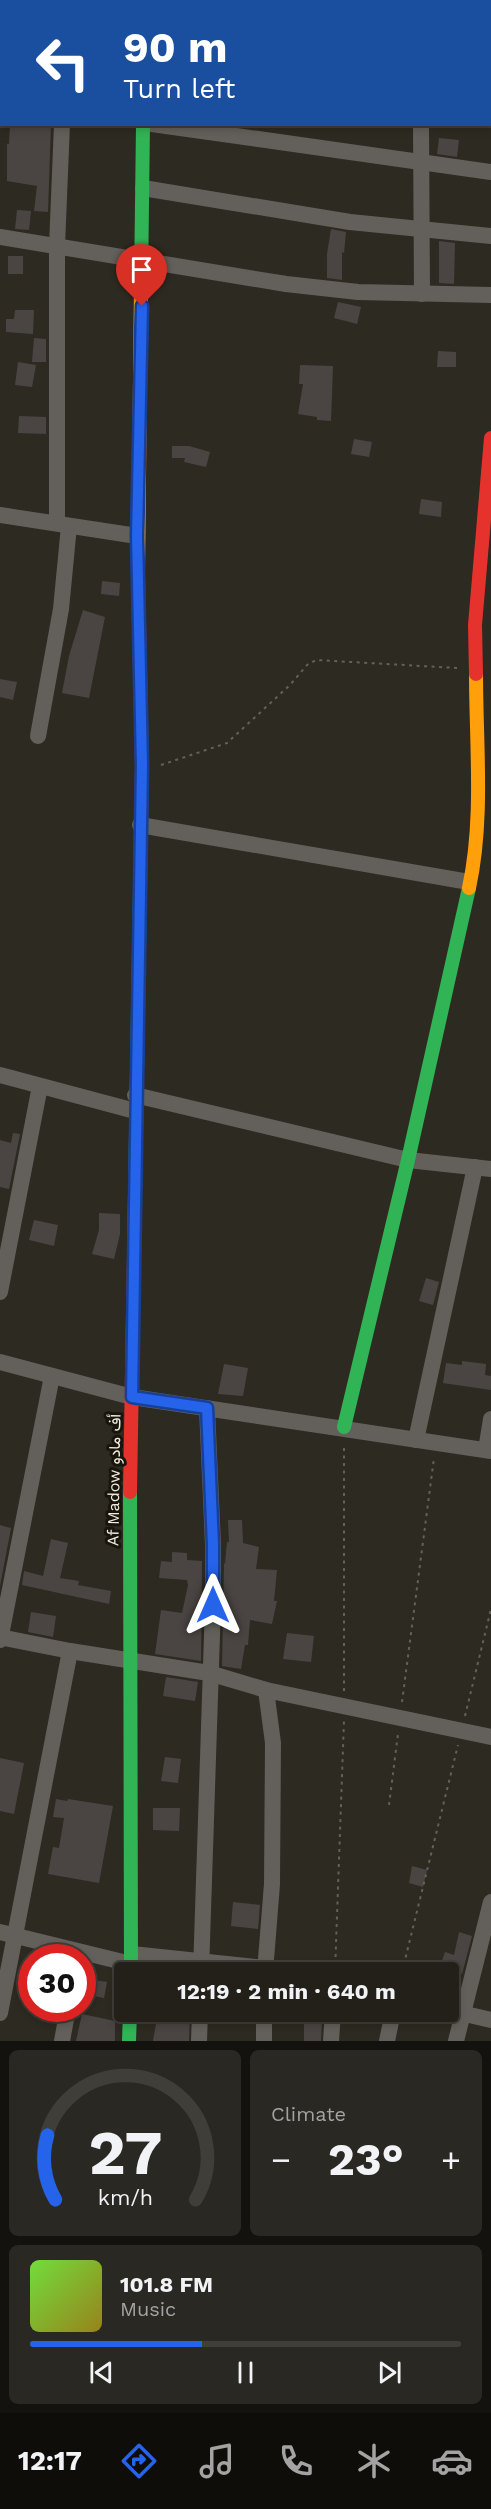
<!DOCTYPE html>
<meta charset="utf-8">
<style>
:root{--surface:#222019;--page:#2a2822;--text:#f1f3f6;--muted:#a2a3a2;--line:#3f3e38;--accent:#2563eb}
body{margin:0;font-family:"Work Sans",Vazirmatn,sans-serif;background:var(--page);color:var(--text);height:100vh;display:flex;flex-direction:column;font-size:22px;white-space:nowrap}
*{box-sizing:border-box;margin:0}
p{font-size:20px;color:var(--muted)}
.icon{flex:none;width:33px;height:33px;fill:none;stroke:currentColor;stroke-width:2;stroke-linecap:round;stroke-linejoin:round}
.map{position:relative;height:2041px;overflow:hidden}
.side{display:flex;flex-direction:column;gap:9px;padding:9px;background:#13120e;flex:1}
.side>*{flex:none}
.hud{position:absolute;left:0px;top:0px;width:492px;height:126px;box-shadow:0 3px 9px #0003,0 0 0 2px var(--line);background:#1a4fa0;color:#fff;overflow:hidden}
.speed{position:absolute;left:18px;top:1944px;display:flex;gap:12px;font-size:30px;font-weight:700;text-align:center}
.speed>*{display:grid;place-content:center;width:78px;height:78px;border-radius:50%;background:var(--surface);box-shadow:0 3px 9px #0003,0 0 0 2px var(--line);line-height:1}
.speed .limit{border:9px solid #d22;background:#fff;color:#111}
.pin{position:absolute;display:grid;place-items:center;width:51px;height:51px;color:#fff;margin:-62px -26px;border-radius:50% 50% 50% 0;rotate:-45deg;box-shadow:0 0 6px #0007}
.pin .icon{rotate:45deg}
.me{position:absolute;width:66px;margin:-33px;rotate:0deg;stroke-linejoin:round;filter:drop-shadow(0 0 4px #0008)}
.turn{display:flex;align-items:center;gap:21px;height:126px;padding:0 24px;font-size:27px}
.turn .icon{width:78px;height:78px;stroke-width:2.5}
.turn b{display:block;font-size:42px;line-height:51px}
.big{font-size:45px;font-weight:700;line-height:1.1}
.side .widget{flex:1;display:flex;flex-direction:column;justify-content:center;gap:9px;min-width:0;padding:0 21px;border-radius:9px;background:var(--page)}
.side .dial{align-items:center;gap:0}
.dial svg{height:156px;overflow:visible;fill:none;stroke:var(--line);stroke-width:7;stroke-linecap:round;text-anchor:middle}
.dial text{fill:var(--text);stroke:none}
.song{display:flex;align-items:center;gap:18px}
.cover{width:72px;height:72px;border-radius:9px;background:linear-gradient(135deg,hsl(100 70% 55%),hsl(50 70% 35%))}
.played{height:6px;border-radius:3px;background:linear-gradient(90deg,var(--accent) 40%,var(--line) 40%)}
.keys{display:flex;justify-content:space-around;direction:ltr}
.heat{display:flex;justify-content:space-between;align-items:center;font-size:33px;direction:ltr}
.side .tiles{flex:1;display:grid;gap:9px;grid-template-columns:1fr 1fr}
.widget:last-child{grid-column:span 2}
.trip{position:absolute;left:114px;top:1962px;width:345px;height:60px;border-radius:6px;background:var(--surface);box-shadow:0 3px 9px #0003,0 0 0 2px var(--line);font-weight:700;line-height:60px;text-align:center}
.tab-bar{display:flex;height:96px;justify-content:space-around;align-items:center;background:#0e0d0a;color:var(--muted)}
.tab-bar .icon{width:42px;height:42px}
.tab-bar .on{color:var(--accent)}
.tab-bar b{font-size:27px;color:var(--text)}
.map>svg:first-child{display:block}
.building{fill:#4a4543}
.lines{fill:none;stroke-linecap:round;stroke-linejoin:round}
.path{stroke:#64615c;stroke-width:2;stroke-dasharray:3 4.5;stroke-linecap:butt}
.street{stroke:#63605b;stroke-width:16}
.fast{stroke:#30b455;stroke-width:14}
.slow{stroke:#ff9f0a;stroke-width:14}
.jam{stroke:#e5322d;stroke-width:14}
.route-casing{stroke:#184099;stroke-width:15}
.route{stroke:#2563eb;stroke-width:10}
.labels{text-anchor:middle;dominant-baseline:central;stroke-width:6;stroke-linejoin:round;paint-order:stroke}
.street-label{font-size:16px;fill:#f0ece1;stroke:#18150d}
</style>
<div class="map">
<svg width="491" height="2041" viewBox="0 0 491 2041">
<rect width="100%" height="100%" fill="#2d2a21"/>
<g class="building">
<polygon points="10,124 51,124 48,212 34,211 37,186 7,181 7,144 9,144"/>
<polygon points="439,138 459,140 457,157 437,154"/>
<polygon points="17,210 31,211 29,230 15,229"/>
<polygon points="331,229 346,232 344,253 342,252 342,280 327,278 327,254"/>
<polygon points="439,241 455,243 454,284 439,283"/>
<rect x="8" y="256" width="15" height="18"/>
<polygon points="338,302 361,307 357,324 334,318"/>
<polygon points="15,310 34,310 33,334 6,332 6,319 14,319"/>
<polygon points="34,338 46,339 46,362 32,362"/>
<polygon points="438,351 456,352 456,367 437,367"/>
<polygon points="18,362 36,365 32,387 15,385"/>
<polygon points="300,365 333,366 331,421 317,420 317,417 298,414 303,384 299,384"/>
<polygon points="19,416 46,417 46,434 18,433"/>
<polygon points="354,439 372,442 369,457 351,454"/>
<polygon points="172,446 189,446 210,452 206,467 184,462 185,458 172,458"/>
<polygon points="421,499 442,502 441,517 419,514"/>
<polygon points="102,581 120,583 119,596 101,594"/>
<polygon points="83,610 105,617 89,698 62,693 69,656"/>
<polygon points="0,679 17,682 13,700 0,697"/>
<polygon points="13,1133 20,1134 9,1189 0,1187 0,1140 11,1143"/>
<polygon points="99,1213 120,1214 120,1234 114,1259 92,1254 99,1230"/>
<polygon points="34,1220 58,1225 54,1246 29,1240"/>
<polygon points="426,1278 439,1282 433,1305 419,1301"/>
<polygon points="462,1361 486,1364 485,1375 491,1376 491,1390 443,1383 446,1363 462,1365"/>
<polygon points="224,1364 248,1368 243,1396 218,1394"/>
<polygon points="228,1520 242,1520 243,1543 259,1547 256,1569 277,1570 274,1601 277,1601 272,1624 250,1620 248,1645 245,1645 241,1669 222,1666 224,1563 225,1564 227,1542 229,1542"/>
<polygon points="0,1525 11,1528 0,1586"/>
<polygon points="51,1539 68,1543 60,1578 79,1581 78,1585 111,1591 109,1604 22,1585 24,1571 43,1576"/>
<polygon points="172,1552 187,1553 187,1560 202,1561 201,1661 155,1654 161,1610 182,1613 188,1585 187,1580 159,1578 161,1561 172,1562"/>
<polygon points="31,1612 56,1616 53,1637 28,1632"/>
<polygon points="287,1633 314,1636 311,1662 283,1659"/>
<polygon points="166,1677 198,1682 195,1701 163,1696"/>
<polygon points="165,1757 181,1759 178,1783 161,1781"/>
<polygon points="0,1758 24,1763 14,1814 0,1811"/>
<polygon points="56,1799 67,1801 68,1799 113,1806 99,1883 48,1874 53,1847 59,1848 64,1818 53,1817"/>
<polygon points="153,1808 180,1808 179,1831 153,1830"/>
<polygon points="412,1866 427,1870 423,1887 409,1883"/>
<polygon points="233,1902 260,1905 258,1929 231,1926"/>
<polygon points="459,1932 472,1936 462,1974 440,1967 445,1952 454,1955"/>
<polygon points="86,1979 107,1982 104,1998 84,1994"/>
<polygon points="158,2012 190,2012 189,2041 153,2041"/>
<polygon points="82,2014 115,2021 115,2041 76,2041"/>
<polygon points="304,2018 322,2018 321,2041 304,2041"/>
</g>
<g class="lines">
<g class="path">
<polyline points="161,765 227,743 290,685 307,665 316,660 457,668"/>
<polyline points="344,1691 344,1445"/>
<polyline points="402,1702 434,1458"/>
<polyline points="465,1716 491,1609"/>
<polyline points="389,1805 398,1734"/>
<polyline points="335,1972 344,1720"/>
<polyline points="402,1972 458,1745"/>
</g>
<g class="street">
<polyline points="233,0 244,2"/>
<polyline points="421,0 421,2"/>
<polyline points="67,2 67,0"/>
<polyline points="490,35 491,35"/>
<polyline points="152,124 491,172"/>
<polyline points="421,124 422,294"/>
<polyline points="143,188 350,222 491,236"/>
<polyline points="0,237 286,284 358,292 491,295"/>
<polyline points="0,515 137,536"/>
<polyline points="57,523 57,246 62,124"/>
<polyline points="38,736 61,609 69,526"/>
<polyline points="140,825 469,882"/>
<polyline points="0,1075 135,1111"/>
<polyline points="135,1095 408,1160 491,1169"/>
<polyline points="0,1292 40,1086"/>
<polyline points="0,1362 132,1397 491,1451"/>
<polyline points="416,1440 475,1167"/>
<polyline points="486,1450 491,1419"/>
<polyline points="0,1637 70,1651 209,1673 266,1690 491,1737"/>
<polyline points="0,1640 52,1376"/>
<polyline points="0,1932 131,1964"/>
<polyline points="132,1954 265,1968 279,1972"/>
<polyline points="201,1972 213,1605 213,1545 207,1408"/>
<polyline points="265,1972 272,1884 273,1743 266,1690"/>
<polyline points="448,2010 491,2020"/>
<polyline points="0,2013 70,1651"/>
<polyline points="62,2041 68,2008"/>
<polyline points="199,2041 200,2012"/>
<polyline points="264,2041 264,2012"/>
<polyline points="331,2041 333,2012"/>
<polyline points="387,2041 393,2012"/>
<polyline points="456,2041 491,1902"/>
</g>
<g class="fast">
<polyline points="144,0 144,2"/>
<polyline points="141,284 143,124"/>
<polyline points="134,1255 140,889"/>
<polyline points="344,1427 408,1160 469,888"/>
<polyline points="130,1492 131,1972"/>
<polyline points="129,2041 130,2012"/>
</g>
<g class="slow">
<polyline points="138,575 141,284"/>
<path d="M469,888c15,-69 7,-144 7,-214"/>
</g>
<g class="jam">
<polyline points="138,575 142,765 140,889"/>
<polyline points="476,674 475,625 491,438"/>
<polyline points="130,1492 134,1255"/>
</g>
</g>
<g class="lines">
<g class="route-casing">
<polyline id="route" points="142,306 137,536 142,765 132,1397 207,1408 213,1545 213,1605"/>
</g>
<use href="#route" class="route"/>
</g>
<g class="labels">
<g class="street-label">
<text transform="translate(114 1480) rotate(-89)">Af Madow أف مادو</text>
</g>
</g>
</svg>
<div class="speed"><div class="limit">30</div></div>
<div class="pin" style="left:142px;top:306px;background:#d93025"><svg class="icon" aria-label="arrive" viewBox="0 0 24 24"><path d="M6 21V4h12l-3 4 3 4H6"/></svg></div>
<svg class="me" style="left:213px;top:1605px" viewBox="-20 -20 40 40"><path d="M0-17L14 15 0 8-14 15z" fill="#2563eb" stroke="#fff" stroke-width="4"/></svg>
<div class="trip">12:19 · 2 min · 640 m</div>
<div class="hud">
<div class="turn"><svg class="icon" aria-label="left" viewBox="0 0 24 24"><path d="M17 20v-9H6M10 6l-5 5 5 5"/></svg><div><b>90 m</b>Turn left</div></div>
</div>
</div>
<section class="side">
<div class="tiles">
<div class="widget dial"><svg viewBox="0 0 100 80">
<path d="M14 69A42 42 0 1 1 86 69"/>
<path d="M14 69A42 42 0 0 1 10 36" stroke="#2563eb"/>
<text x="50" y="56" font-size="32" font-weight="700">27</text>
<text x="50" y="72" font-size="11">km/h</text>
</svg></div>
<div class="widget"><p>Climate</p>
<div class="heat"><a>−</a><b class="big">23°</b><a>+</a></div>
</div>
<div class="widget">
<div class="song"><i class="cover"></i><div><b>101.8 FM</b><p>Music</p></div></div>
<div class="played"></div>
<div class="keys"><svg class="icon" aria-label="previous" viewBox="0 0 24 24"><path d="M18 5L8 12l10 7zM5 5v14"/></svg><svg class="icon" aria-label="pause" viewBox="0 0 24 24"><path d="M8 5v14M16 5v14"/></svg><svg class="icon" aria-label="next" viewBox="0 0 24 24"><path d="M6 5l10 7-10 7zM19 5v14"/></svg></div>
</div>
</div>
</section>
<nav class="tab-bar">
<b>12:17</b>
<svg class="icon on" aria-label="directions" viewBox="0 0 24 24"><path d="M12 3l9 9-9 9-9-9zM9 14v-3h6M13 9l2 2-2 2"/></svg>
<svg class="icon" aria-label="music" viewBox="0 0 24 24"><path d="M9 18V5l10-2v13"/><circle cx="6" cy="18" r="3"/><circle cx="16" cy="16" r="3"/></svg>
<svg class="icon" aria-label="phone" viewBox="0 0 24 24"><path d="M5 4h4l2 5-3 2q2 4 5 5l2-3 5 2v4C11 20 4 13 5 4z"/></svg>
<svg class="icon" aria-label="climate" viewBox="0 0 24 24"><path d="M12 3v18M4 7l16 10M4 17L20 7"/></svg>
<svg class="icon" aria-label="car" viewBox="0 0 24 24"><path d="M5 17H2v-5l4-1 3-4h7l3 4 3 1v5h-3M9 17h6M6 11h13"/><circle cx="7" cy="17" r="2"/><circle cx="17" cy="17" r="2"/></svg>
</nav>
